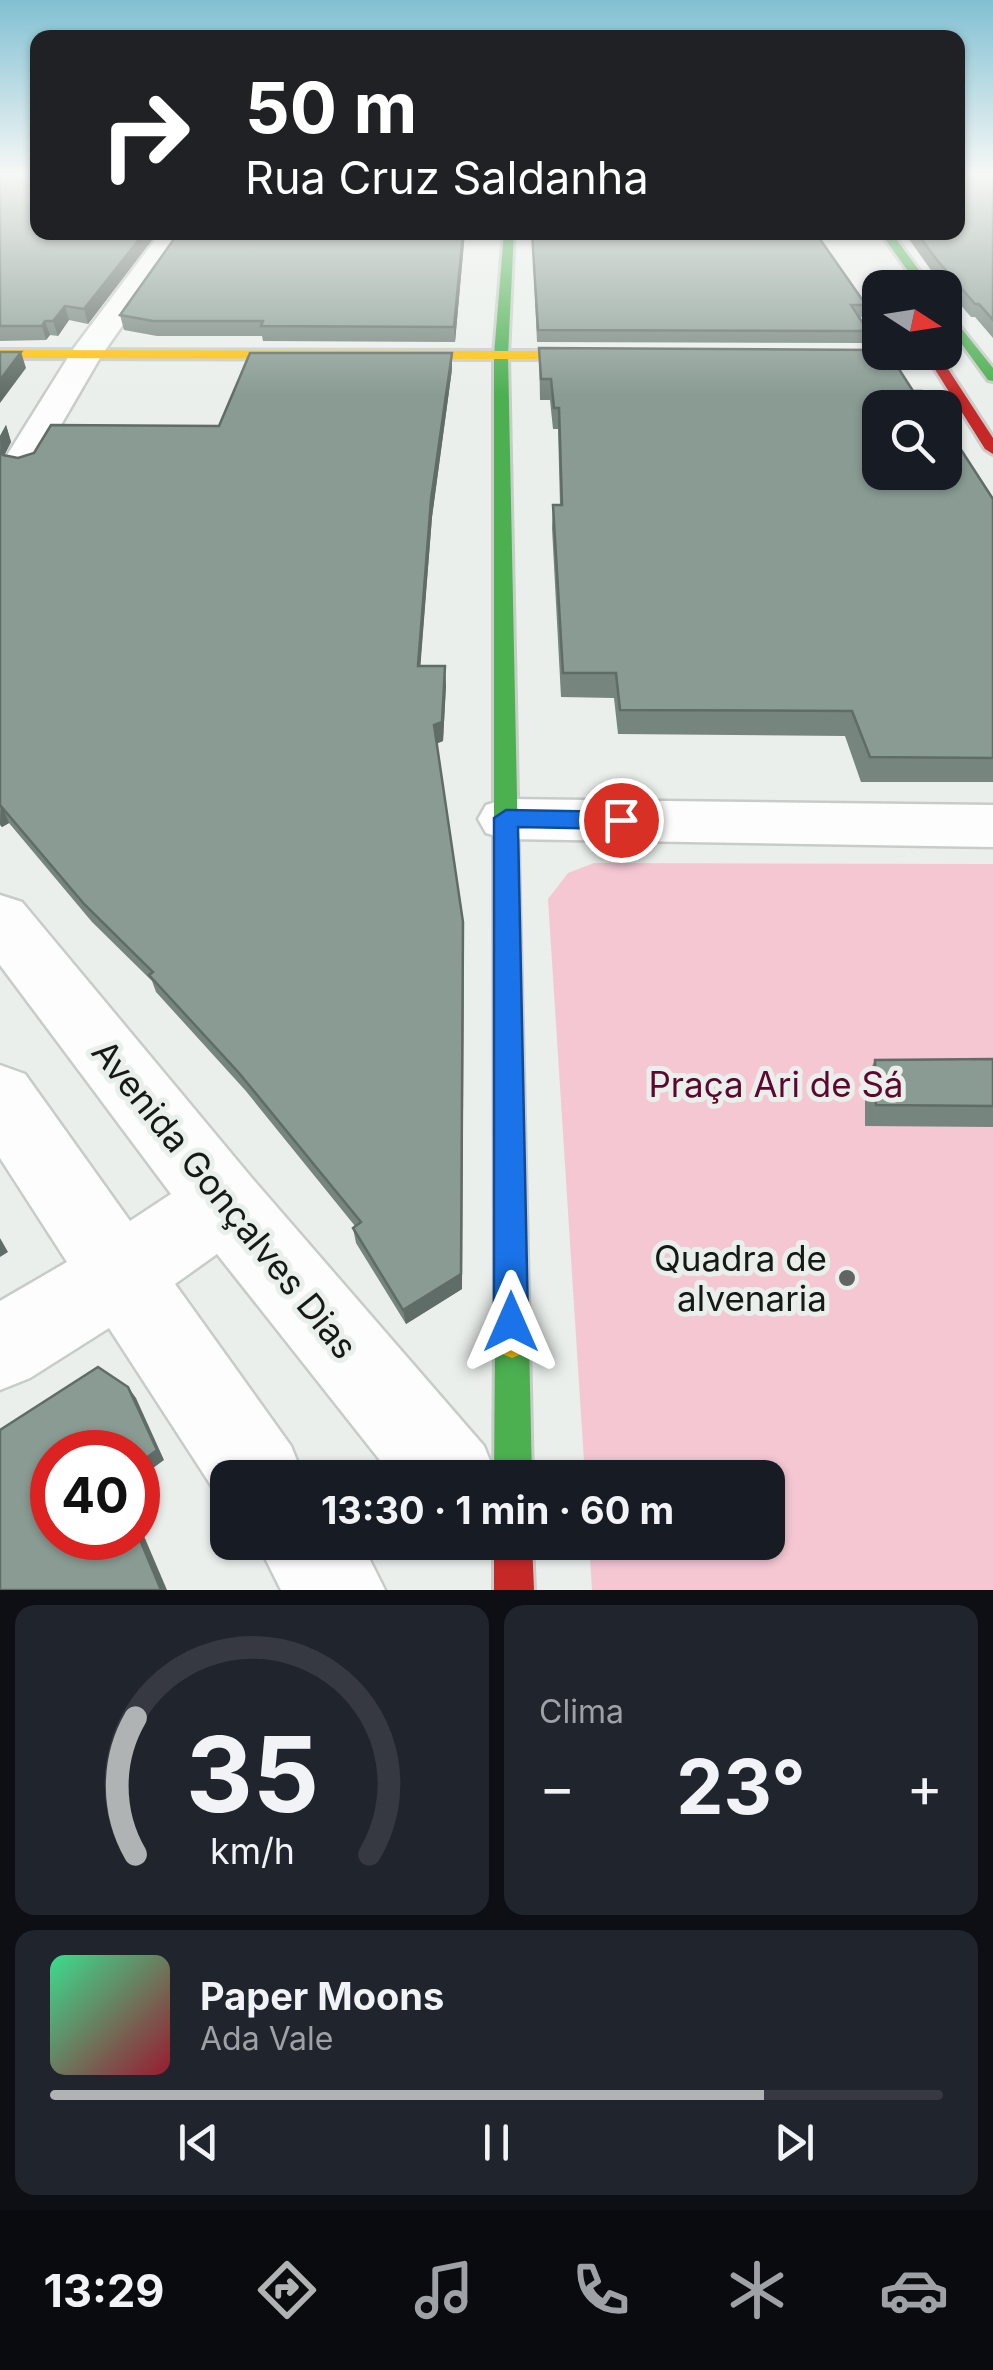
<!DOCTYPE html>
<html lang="pt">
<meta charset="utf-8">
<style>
:root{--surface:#171b24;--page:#20242c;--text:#f1f3f6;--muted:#9ea1a6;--line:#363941;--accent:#b0b3b3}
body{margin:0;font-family:Inter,sans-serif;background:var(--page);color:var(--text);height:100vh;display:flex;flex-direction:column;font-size:38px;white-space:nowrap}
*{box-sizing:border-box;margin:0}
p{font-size:32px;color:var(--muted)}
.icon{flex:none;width:55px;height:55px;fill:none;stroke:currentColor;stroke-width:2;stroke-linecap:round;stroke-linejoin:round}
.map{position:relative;height:1590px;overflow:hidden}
.panel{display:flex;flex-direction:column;gap:15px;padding:15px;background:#0d0f14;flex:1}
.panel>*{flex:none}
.hud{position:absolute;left:30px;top:30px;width:935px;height:210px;border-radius:20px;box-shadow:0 2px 8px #0004;background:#202124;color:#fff;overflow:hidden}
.needle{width:65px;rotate:102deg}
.tools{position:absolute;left:862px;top:270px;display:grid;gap:20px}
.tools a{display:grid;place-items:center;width:100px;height:100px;border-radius:20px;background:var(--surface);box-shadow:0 2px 8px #0004;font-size:50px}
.speed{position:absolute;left:30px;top:1430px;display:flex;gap:20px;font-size:50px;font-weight:700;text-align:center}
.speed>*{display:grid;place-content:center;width:130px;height:130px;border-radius:50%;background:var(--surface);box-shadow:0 2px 8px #0004;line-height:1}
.speed .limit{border:15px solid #d22;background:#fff;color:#111}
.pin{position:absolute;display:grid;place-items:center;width:85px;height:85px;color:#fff;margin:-42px;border:5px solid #fff;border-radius:50%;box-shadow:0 2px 10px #0007}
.me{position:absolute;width:110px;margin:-55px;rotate:0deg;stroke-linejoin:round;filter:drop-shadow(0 0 8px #0008)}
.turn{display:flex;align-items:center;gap:35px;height:210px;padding:0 50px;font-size:45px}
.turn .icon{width:130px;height:130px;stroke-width:2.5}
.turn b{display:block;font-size:70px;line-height:85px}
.big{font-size:75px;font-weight:700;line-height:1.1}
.panel .card{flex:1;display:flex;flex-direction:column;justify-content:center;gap:15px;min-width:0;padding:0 35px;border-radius:20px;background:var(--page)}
.panel .dial{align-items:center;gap:0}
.dial svg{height:260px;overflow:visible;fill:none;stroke:var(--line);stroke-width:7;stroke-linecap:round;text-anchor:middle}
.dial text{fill:var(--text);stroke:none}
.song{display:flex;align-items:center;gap:30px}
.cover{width:120px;height:120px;border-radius:15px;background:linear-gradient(135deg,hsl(150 70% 55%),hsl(350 70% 35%))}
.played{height:10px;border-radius:5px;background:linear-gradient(90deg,var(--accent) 80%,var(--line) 80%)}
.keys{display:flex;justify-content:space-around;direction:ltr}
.heat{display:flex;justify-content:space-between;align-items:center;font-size:55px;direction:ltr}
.panel .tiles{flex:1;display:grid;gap:15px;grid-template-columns:1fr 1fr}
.card:last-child{grid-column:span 2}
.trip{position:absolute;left:210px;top:1460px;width:575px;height:100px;border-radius:20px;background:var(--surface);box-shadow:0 2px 8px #0004;font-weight:700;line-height:100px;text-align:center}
.tab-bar{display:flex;height:160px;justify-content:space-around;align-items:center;background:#090b0e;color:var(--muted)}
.tab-bar .icon{width:70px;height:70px}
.tab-bar .on{color:var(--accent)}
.tab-bar b{font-size:45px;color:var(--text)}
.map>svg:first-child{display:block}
.green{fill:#f4c7d3}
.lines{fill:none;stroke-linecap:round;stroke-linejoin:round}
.street-casing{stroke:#c8ccc9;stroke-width:5}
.fast-casing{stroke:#c8ccc9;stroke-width:6}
.slow-casing{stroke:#c8ccc9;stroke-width:6}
.jam-casing{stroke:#c8ccc9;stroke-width:6}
.street{fill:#fcfdfc;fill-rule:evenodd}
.fast{fill:#4caf50;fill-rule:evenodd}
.slow{fill:#ffc107;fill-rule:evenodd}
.jam{fill:#c62828;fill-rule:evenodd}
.wall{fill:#76857e}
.shaded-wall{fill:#606c67}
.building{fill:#899b93;stroke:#606c67;stroke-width:2.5}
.route{fill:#1a73e8;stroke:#114b97;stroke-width:2.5}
.poi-dot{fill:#606462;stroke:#e9f0ec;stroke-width:4}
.labels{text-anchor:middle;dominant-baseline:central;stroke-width:10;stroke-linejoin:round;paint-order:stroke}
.near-park-label{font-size:35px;fill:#5e062d;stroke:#e9f0ec}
.near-street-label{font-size:35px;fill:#161917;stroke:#e9f0ec}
.near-poi-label{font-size:35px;fill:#161917;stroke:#e9f0ec;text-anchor:end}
</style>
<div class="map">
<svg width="993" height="1590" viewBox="0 0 993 1590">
<rect width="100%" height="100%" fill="#eaefec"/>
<polygon class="green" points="594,863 993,864 993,1590 592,1590 589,1543 768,1542 768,1478 585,1477 548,899 568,873"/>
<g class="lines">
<g class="street-casing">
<g id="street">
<polygon points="161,232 188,232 101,356 36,468 23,471 10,468 4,460 74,348"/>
<polygon points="506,799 993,805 993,847 506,839 486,833 478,819 486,805"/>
<polygon points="0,895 22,902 251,1177 484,1446 497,1478 394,1478 217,1254 175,1284 291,1446 304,1478 228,1478 227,1510 109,1328 30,1378 0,1390 0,1301 67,1262 0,1158 0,1065 25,1074 130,1221 171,1194 0,965"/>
<polygon points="257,1542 361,1542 385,1590 281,1590"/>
</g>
</g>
<g class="fast-casing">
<g id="fast">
<polygon points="504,232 514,232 508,355 518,847 514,853 498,853 494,847 494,355"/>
<polygon points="880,232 891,232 932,288 920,288"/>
<polygon points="945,308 993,368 993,381 988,380 945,321"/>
<polygon points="512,1324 524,1329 529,1341 532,1478 494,1478 495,1341 500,1329"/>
</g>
</g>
<g class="slow-casing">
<g id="slow">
<polygon points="0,350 537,351 544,355 537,359 0,358"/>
<polygon points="818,352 933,353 940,357 933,361 813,359 813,353"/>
<polygon points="506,838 514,841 518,847 529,1341 524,1353 512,1358 500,1353 495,1341 494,847 498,841"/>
</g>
</g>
<g class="jam-casing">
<g id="jam">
<polygon points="924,352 937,352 993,438 993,454 985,449"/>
<polygon points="494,1542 532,1542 534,1590 494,1590"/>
</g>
</g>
<use href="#street" class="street"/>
<use href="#fast" class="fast"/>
<use href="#slow" class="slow"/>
<use href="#jam" class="jam"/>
</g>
<g class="wall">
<polygon points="0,173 158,232 88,324 69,320 58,336 50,335 46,340 0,341"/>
<polygon points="993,173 993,338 975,317 971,317 933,273 904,232 958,232"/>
<polygon points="465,232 455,342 263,341 262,336 157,336 124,330 120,315"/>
<polygon points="532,232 815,232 866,305 864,317 858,317 868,331 865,343 537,342"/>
<polygon points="539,348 913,391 993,499 993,782 861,782 845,736 618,734 614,698 561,697 552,528 553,505 560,505 558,429 553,429 550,400 540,400"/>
<polygon points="452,369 432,517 420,666 446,685 443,741 437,743 462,1289 406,1324 356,1243 353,1228 355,1226 245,1090 156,992 152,981 92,922 9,823 2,827 0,825 0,436 6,425 11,442 4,455 18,458 219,426"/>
<polygon points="993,1059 993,1127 865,1126 865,1081 875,1060"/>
</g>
<g class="shaded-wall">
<polygon points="145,232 158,232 88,324 84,309"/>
<polygon points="463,232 465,232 455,342 454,327"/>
<polygon points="65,306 69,320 58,336 53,321"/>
<polygon points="45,321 50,335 46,340 42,326"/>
<polygon points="21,352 26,368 0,403 0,380"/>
<polygon points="452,353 452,369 432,517 419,684 418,666 431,500"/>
<polygon points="6,425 11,442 1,462 0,436"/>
<polygon points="445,666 446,685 443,741 436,744 434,725"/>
<polygon points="1,804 9,823 2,827 0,824"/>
<polygon points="464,940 462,1289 406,1324 403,1310"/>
<polygon points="0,1238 8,1252 0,1257"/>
<polygon points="128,1387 136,1398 164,1460 138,1479 138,1464"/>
<polygon points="138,1522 167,1590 161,1590 138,1535"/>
</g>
<g class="building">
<polygon points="0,173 38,173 38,232 145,232 84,309 65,306 53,321 45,321 42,326 0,326"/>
<polygon points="958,173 993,173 993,320 979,304 975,304 937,260 916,232 958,232"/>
<polygon points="179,232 463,232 454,327 261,326 263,321 153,321 120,315"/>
<polygon points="532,232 815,232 866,305 851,305 868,331 538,330"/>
<polygon points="539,348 880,350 880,352 888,352 913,391 922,391 933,408 880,408 880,472 945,472 945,425 993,499 993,758 870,757 852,711 620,710 616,673 563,673 553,505 562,505 559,408 554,408 551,379 541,379"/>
<polygon points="0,352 21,352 0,380"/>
<polygon points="250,353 452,353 431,500 418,666 445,666 442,722 434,725 463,922 461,1274 403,1310 353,1228 361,1222 239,1073 149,975 153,972 84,904 0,805 0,451 3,455 18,458 34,453 51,425 219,426"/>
<polygon points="993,1059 993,1106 876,1105 875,1060"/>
<polygon points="98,1367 128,1387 157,1450 138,1464 138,1452 52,1452 52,1538 138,1538 138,1535 161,1590 0,1590 0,1430"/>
</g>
<linearGradient id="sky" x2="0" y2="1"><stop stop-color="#81c0d2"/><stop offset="0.44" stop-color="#f6f8f6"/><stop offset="1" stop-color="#f6f8f6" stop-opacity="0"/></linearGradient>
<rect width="993" height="396" fill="url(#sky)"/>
<polygon class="route" points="506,810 621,812 633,820 621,829 518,827 528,1322 523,1335 511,1340 499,1335 494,1322 494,818"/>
<circle class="poi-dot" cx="847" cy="1278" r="10"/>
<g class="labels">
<g class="near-park-label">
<text x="776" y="1084">Praça Ari de Sá</text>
</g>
<g class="near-street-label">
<text transform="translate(225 1199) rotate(51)">Avenida Gonçalves Dias</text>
</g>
<g class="near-poi-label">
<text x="827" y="1258">Quadra de<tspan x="827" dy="40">alvenaria</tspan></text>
</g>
</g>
</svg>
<div class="tools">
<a><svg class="needle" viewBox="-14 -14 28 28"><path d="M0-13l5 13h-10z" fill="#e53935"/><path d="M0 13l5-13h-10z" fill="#9ea1a6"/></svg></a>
<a><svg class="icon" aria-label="search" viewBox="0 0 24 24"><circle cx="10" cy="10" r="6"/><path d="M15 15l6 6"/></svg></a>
</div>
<div class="speed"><div class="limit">40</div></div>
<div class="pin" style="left:621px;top:820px;background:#d93025"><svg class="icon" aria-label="arrive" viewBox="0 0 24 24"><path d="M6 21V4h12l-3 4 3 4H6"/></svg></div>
<svg class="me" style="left:511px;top:1322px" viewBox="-20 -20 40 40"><path d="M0-17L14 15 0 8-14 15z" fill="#1a73e8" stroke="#fff" stroke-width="4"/></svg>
<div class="trip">13:30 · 1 min · 60 m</div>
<div class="hud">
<div class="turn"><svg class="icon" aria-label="right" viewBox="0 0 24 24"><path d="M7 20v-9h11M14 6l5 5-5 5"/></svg><div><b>50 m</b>Rua Cruz Saldanha</div></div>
</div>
</div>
<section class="panel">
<div class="tiles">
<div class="card dial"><svg viewBox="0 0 100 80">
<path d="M14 69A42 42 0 1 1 86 69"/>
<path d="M14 69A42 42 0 0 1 14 27" stroke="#b0b3b3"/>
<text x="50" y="56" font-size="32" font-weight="700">35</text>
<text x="50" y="72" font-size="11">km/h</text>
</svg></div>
<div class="card"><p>Clima</p>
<div class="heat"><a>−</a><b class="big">23°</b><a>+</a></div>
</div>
<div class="card">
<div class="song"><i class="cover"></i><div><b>Paper Moons</b><p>Ada Vale</p></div></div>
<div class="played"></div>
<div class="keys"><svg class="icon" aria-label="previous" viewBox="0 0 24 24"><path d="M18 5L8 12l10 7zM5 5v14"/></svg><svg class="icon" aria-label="pause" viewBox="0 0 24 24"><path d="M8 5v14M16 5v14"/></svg><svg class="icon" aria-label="next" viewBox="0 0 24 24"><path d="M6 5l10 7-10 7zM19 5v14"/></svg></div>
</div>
</div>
</section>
<nav class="tab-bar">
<b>13:29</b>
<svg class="icon on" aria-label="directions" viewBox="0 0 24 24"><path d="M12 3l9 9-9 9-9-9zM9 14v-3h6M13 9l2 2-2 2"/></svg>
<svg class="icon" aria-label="music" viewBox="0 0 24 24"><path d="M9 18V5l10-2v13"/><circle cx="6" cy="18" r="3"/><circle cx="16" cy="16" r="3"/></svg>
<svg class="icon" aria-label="phone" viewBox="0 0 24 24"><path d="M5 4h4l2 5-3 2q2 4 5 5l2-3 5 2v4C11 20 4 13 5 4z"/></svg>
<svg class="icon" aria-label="climate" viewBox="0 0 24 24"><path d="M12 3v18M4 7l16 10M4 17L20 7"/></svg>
<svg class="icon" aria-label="car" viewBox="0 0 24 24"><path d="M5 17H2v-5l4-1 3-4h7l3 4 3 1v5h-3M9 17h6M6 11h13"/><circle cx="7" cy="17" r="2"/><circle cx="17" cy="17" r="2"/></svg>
</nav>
